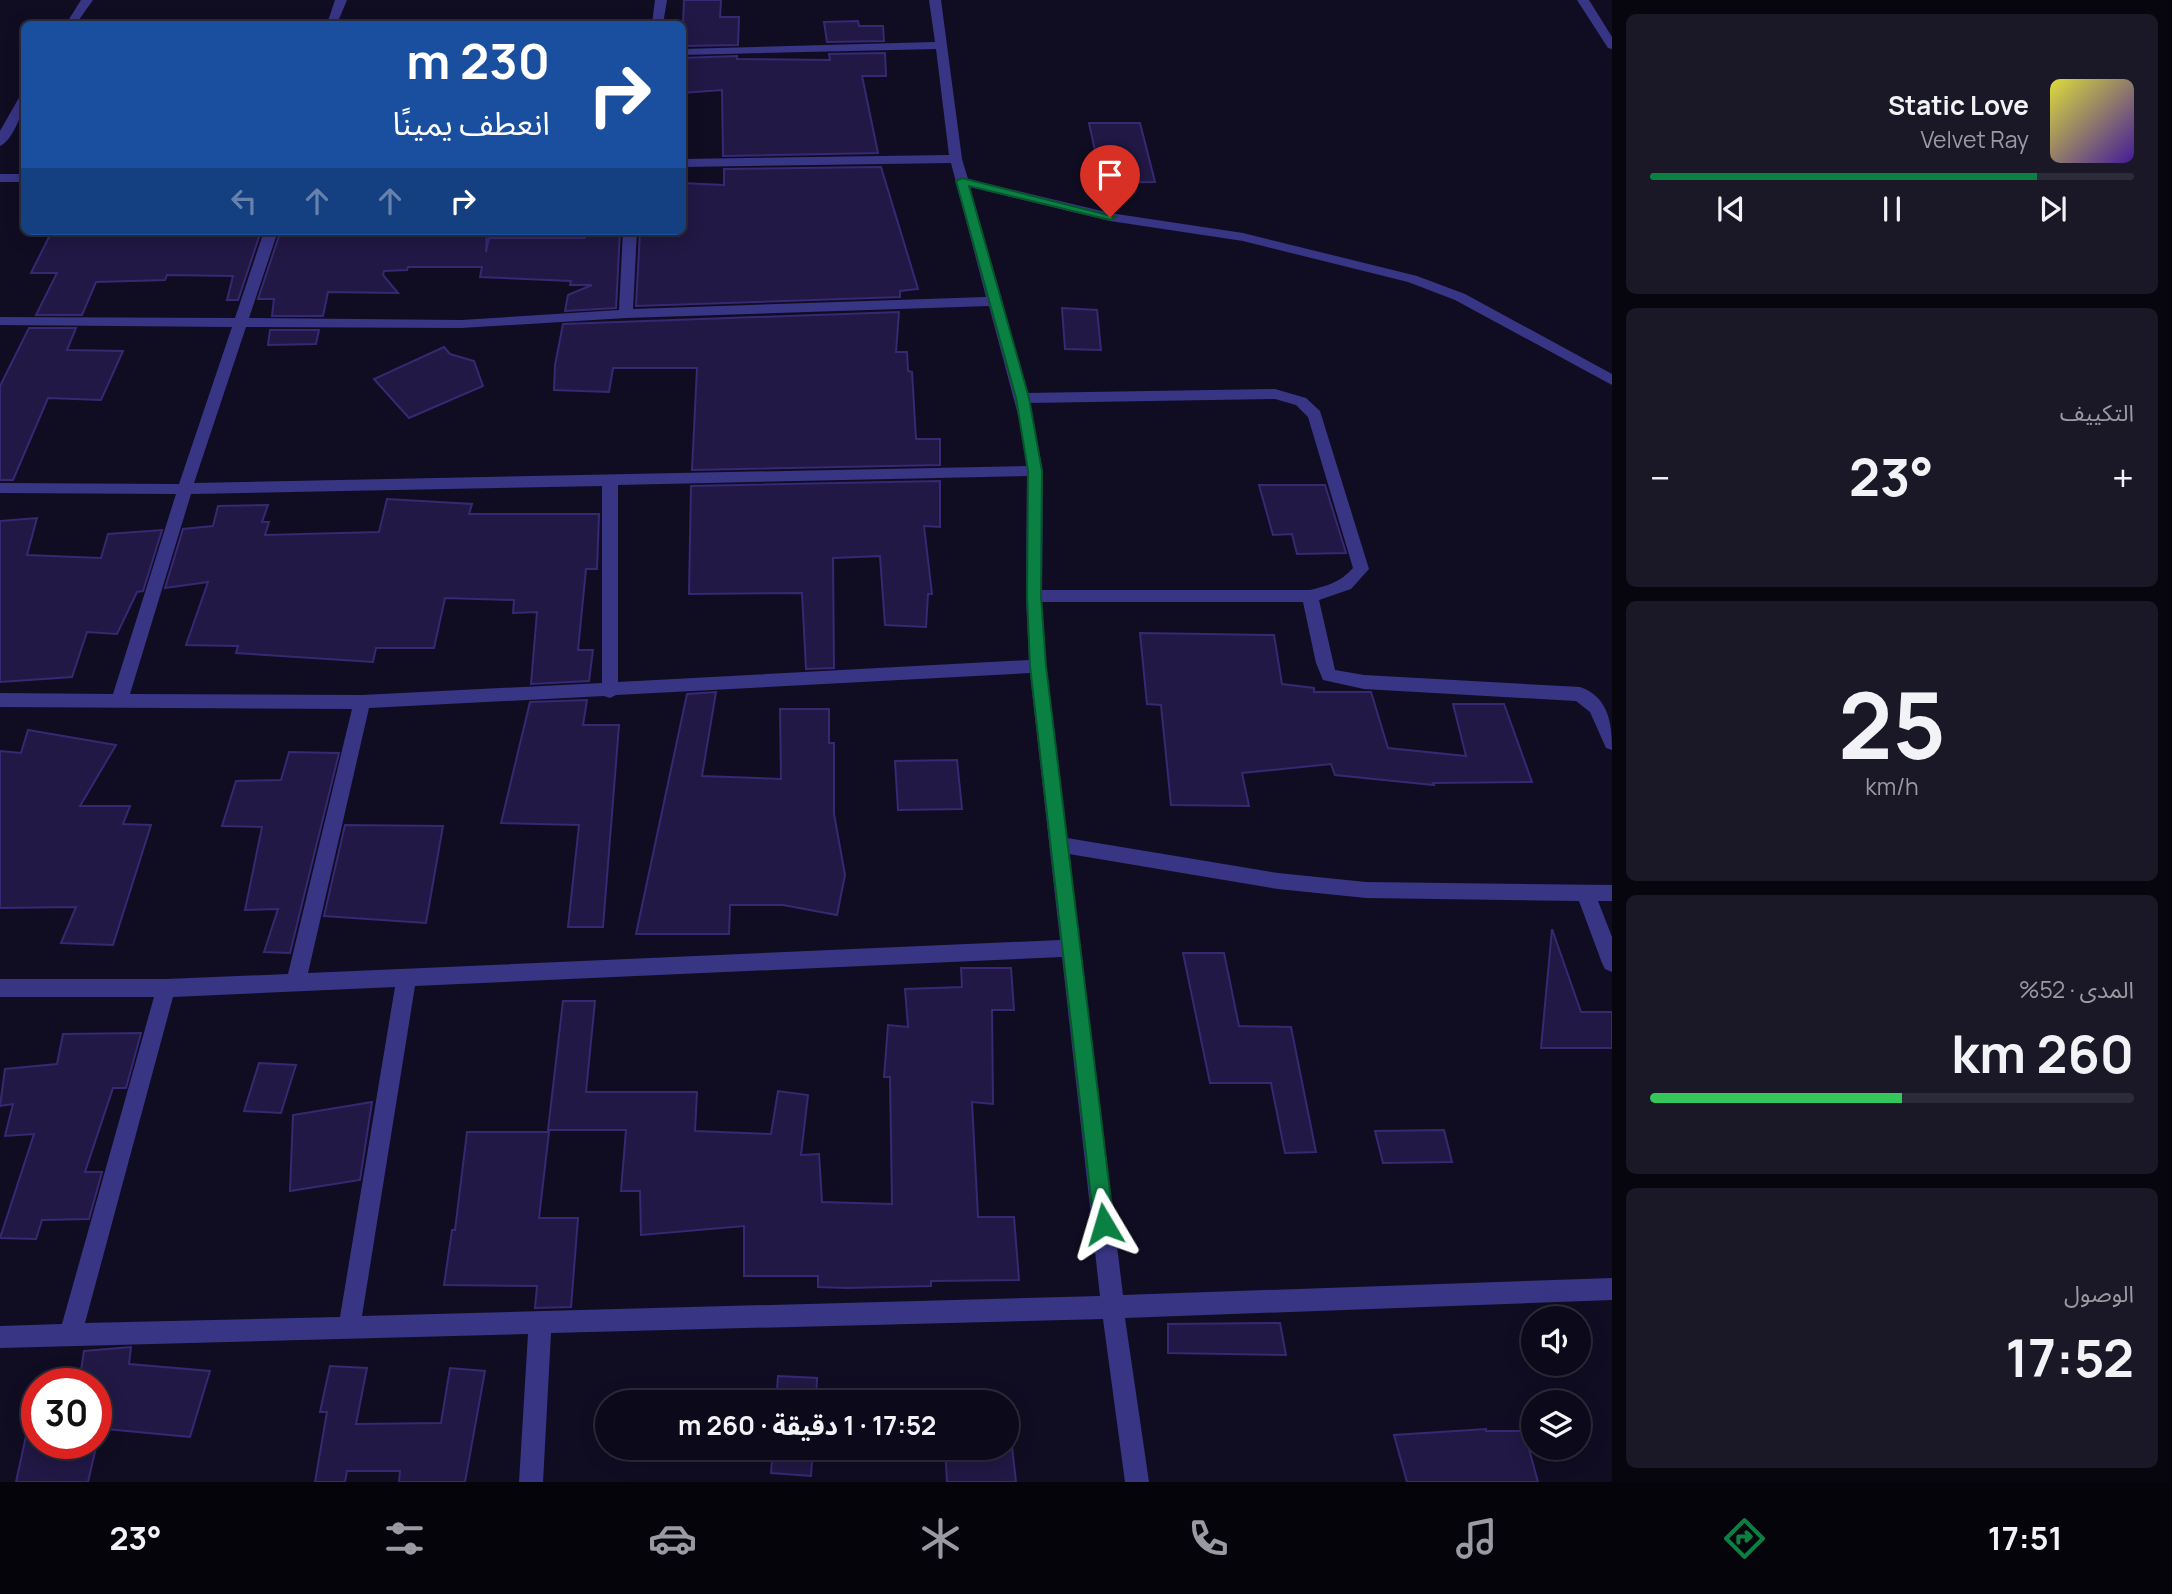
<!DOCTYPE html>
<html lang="ar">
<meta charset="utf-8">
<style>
:root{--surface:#0c0a1a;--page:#1a1827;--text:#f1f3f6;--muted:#9a9aa2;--line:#2c2b39;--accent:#0b8043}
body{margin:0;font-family:Manrope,"Noto Sans Arabic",sans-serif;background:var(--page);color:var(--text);direction:rtl;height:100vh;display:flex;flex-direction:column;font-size:26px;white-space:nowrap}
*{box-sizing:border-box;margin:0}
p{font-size:23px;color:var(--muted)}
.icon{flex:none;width:38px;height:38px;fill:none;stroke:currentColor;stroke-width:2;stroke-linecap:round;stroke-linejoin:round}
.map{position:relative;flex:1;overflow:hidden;direction:ltr}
.details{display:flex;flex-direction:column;gap:14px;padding:14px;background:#07060e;width:560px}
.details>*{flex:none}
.banner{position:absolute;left:21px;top:21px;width:665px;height:214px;border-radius:10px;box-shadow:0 4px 18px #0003,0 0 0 2px var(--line);direction:rtl;background:#1a4fa0;color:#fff;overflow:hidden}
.tools{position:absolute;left:1521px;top:1306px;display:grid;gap:14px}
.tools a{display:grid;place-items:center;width:70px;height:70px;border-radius:50%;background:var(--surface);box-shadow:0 4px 18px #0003,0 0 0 2px var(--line);font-size:35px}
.speed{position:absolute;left:21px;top:1368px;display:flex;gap:14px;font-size:35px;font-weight:700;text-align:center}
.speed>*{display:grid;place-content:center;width:91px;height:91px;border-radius:50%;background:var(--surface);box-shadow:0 4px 18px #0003,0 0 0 2px var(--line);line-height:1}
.speed .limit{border:10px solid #d22;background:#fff;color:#111}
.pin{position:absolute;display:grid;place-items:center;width:60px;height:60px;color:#fff;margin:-72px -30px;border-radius:50% 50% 50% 0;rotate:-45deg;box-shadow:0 0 7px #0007}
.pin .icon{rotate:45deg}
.me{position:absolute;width:77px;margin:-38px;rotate:353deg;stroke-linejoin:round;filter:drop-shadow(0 0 5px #0008)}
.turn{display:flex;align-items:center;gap:24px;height:147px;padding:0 21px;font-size:32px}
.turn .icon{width:91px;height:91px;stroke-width:2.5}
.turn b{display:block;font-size:49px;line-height:60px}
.lanes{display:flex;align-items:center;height:66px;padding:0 21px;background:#0003;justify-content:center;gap:35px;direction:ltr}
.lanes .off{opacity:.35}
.big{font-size:52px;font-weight:700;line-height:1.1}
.details .card{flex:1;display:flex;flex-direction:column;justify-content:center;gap:10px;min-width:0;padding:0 24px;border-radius:10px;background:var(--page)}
.details .dial{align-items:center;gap:0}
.dial b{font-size:91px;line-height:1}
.song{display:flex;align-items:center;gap:21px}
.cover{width:84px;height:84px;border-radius:10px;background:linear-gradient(135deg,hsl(60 70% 55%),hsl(260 70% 35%))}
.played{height:7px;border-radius:4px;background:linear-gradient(90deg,var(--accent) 80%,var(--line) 80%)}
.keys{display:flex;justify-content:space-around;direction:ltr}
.heat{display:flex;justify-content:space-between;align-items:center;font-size:38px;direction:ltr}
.charge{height:10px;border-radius:5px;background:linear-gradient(90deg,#34c759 52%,var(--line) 0)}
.trip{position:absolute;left:595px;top:1390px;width:424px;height:70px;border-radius:35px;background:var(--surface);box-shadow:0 4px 18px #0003,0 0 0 2px var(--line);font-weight:700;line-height:70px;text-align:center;direction:rtl}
.tabs{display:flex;height:112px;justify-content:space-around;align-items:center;background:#05040a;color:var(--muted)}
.tabs .icon{width:49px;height:49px}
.tabs .selected{color:var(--accent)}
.tabs b{font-size:32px;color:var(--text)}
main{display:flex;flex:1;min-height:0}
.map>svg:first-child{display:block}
.building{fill:#211845;stroke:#372872;stroke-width:2}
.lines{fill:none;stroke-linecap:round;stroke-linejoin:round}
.minor{fill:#383585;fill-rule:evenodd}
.route{fill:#0b8043;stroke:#07532c;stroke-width:2}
</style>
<main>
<section class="details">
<div class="card">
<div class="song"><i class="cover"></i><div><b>Static Love</b><p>Velvet Ray</p></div></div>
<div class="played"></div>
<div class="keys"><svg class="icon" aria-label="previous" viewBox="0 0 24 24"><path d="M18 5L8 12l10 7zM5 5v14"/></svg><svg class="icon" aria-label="pause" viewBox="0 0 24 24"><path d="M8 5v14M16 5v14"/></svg><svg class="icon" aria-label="next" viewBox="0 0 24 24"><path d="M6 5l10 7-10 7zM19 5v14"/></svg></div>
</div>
<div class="card"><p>التكييف</p>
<div class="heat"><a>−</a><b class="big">23°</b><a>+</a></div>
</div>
<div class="card dial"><b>25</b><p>km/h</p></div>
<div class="card"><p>المدى · 52%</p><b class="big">260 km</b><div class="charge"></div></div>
<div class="card"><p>الوصول</p><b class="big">17:52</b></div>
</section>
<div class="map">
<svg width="1612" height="1482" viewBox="0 0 1612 1482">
<rect width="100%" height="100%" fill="#100d23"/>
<g class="building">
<polygon points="684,0 721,0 720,17 739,17 738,45 682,46"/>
<polygon points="858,21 859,26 883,26 884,41 827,42 824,22"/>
<polygon points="885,53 886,76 862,76 878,153 723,156 722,90 682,93 682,58 737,56 737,59 830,60 829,54"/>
<polygon points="1089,123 1140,123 1155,182 1102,183"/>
<polygon points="881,167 918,289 900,291 900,297 636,306 640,231 682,231 682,183 724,185 724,169"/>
<polygon points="52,231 261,231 238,300 227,300 233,276 167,275 165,280 96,282 82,315 36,315 57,273 31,273"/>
<polygon points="348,231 487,231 486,252 489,238 585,238 586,231 620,231 616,308 565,311 568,295 592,285 570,285 571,281 480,277 482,267 408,267 407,270 384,271 383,275 398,293 328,292 323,316 272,316 274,299 258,299 279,236 347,236"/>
<polygon points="1062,308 1097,310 1101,350 1065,349"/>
<polygon points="899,312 896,352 907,352 908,371 912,372 916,439 940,439 940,465 692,470 697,368 613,368 609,392 554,390 555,365 563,324"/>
<polygon points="29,328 76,328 67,350 123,351 101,400 48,398 13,480 0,480 0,386"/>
<polygon points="270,330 319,330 316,344 268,345"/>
<polygon points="444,347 450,354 474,361 483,386 409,418 374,379"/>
<polygon points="940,481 940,527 924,526 932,594 928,594 926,627 885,625 880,556 833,558 834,668 806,669 802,593 689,594 691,486"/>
<polygon points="1259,485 1325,485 1346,553 1297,554 1292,534 1273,535"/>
<polygon points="387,499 472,504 469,514 599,514 597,569 586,569 578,650 593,650 589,681 531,684 537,612 513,613 514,600 445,598 434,648 376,648 373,662 236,653 238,646 186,645 208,582 165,588 183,529 213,526 218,506 268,505 262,522 269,522 265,535 379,532"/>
<polygon points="37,518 27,555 101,558 108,534 162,530 143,591 137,592 117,634 87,632 72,677 0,682 0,521"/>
<polygon points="1140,633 1274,635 1282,684 1314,688 1314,692 1371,692 1388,748 1466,756 1453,704 1504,704 1532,782 1433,783 1434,785 1335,775 1331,764 1242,773 1249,806 1171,805 1161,705 1147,704"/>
<polygon points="716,692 702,776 781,779 780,709 829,709 829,743 834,743 834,814 845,875 837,915 783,905 730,905 729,934 636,934 687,694"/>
<polygon points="587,700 583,725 619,725 603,927 568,927 579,825 501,823 530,702"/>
<polygon points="28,730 116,745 80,806 130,806 123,824 151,825 113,945 61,943 76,907 0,908 0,751 21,753"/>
<polygon points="289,752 339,753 290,953 264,952 278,909 245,910 262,827 222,826 236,781 281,780"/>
<polygon points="957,760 962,809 898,810 895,761"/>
<polygon points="345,825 443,826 426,923 324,916"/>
<polygon points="1552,929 1581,1012 1612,1012 1612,1048 1541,1048"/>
<polygon points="1183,953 1224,953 1239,1026 1291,1027 1316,1152 1285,1153 1271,1083 1210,1083"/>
<polygon points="961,968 1011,968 1014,1010 992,1010 993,1104 972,1102 978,1217 1014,1217 1019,1280 931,1281 931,1286 847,1288 818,1287 818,1276 744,1276 744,1226 641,1235 640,1191 621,1191 626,1130 548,1130 563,1001 595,1001 586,1092 697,1092 695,1131 771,1134 778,1091 808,1095 801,1155 819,1154 822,1202 892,1204 890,1077 884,1077 888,1025 908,1027 905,989 962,987"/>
<polygon points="141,1033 126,1088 113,1088 85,1172 102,1172 89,1219 42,1220 36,1239 0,1238 34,1134 5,1136 13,1104 0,1106 5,1069 57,1064 63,1034"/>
<polygon points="259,1063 296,1065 281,1113 244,1111"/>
<polygon points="372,1102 360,1180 290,1191 293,1115"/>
<polygon points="1444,1130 1452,1162 1383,1163 1375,1131"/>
<polygon points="467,1132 549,1132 539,1218 578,1218 571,1307 535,1308 537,1286 444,1285 452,1230 455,1230"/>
<polygon points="1280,1323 1286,1355 1168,1353 1168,1324"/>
<polygon points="131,1347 129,1364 210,1371 190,1437 96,1428 96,1384 79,1384 84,1351"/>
<polygon points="330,1366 367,1368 356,1424 441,1423 450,1368 485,1371 465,1482 399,1482 400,1471 347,1471 345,1482 315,1482 327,1412 320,1412"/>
<polygon points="778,1376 817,1378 816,1402 776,1402"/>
<polygon points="1486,1429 1486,1431 1524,1431 1538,1482 1407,1482 1394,1435"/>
<polygon points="96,1430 100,1430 88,1482 16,1482 26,1436 37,1435 37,1444 96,1444"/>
<polygon points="773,1447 813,1447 811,1476 771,1473"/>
<polygon points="945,1447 1012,1447 1016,1482 947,1482"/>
</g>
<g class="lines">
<g class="minor">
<polygon points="81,0 93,0 76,24 66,24"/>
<polygon points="335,0 347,0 337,24 327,24"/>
<polygon points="655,0 667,0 663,24 652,24"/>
<path d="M929,0h12l21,159 6,20 142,34 133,20 174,43 48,18 147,80v11l-157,-85 -47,-18 -165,-41 -133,-20 -140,-34 56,206 249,-4 31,9 14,13 49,158 -18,20 -32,11 16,70 29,5 216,12c29,10 32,37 32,63l-6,-2 -16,-36 -14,-11 -212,-12 -41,-9 -7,-17 -13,-61h-261l4,64 21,172 211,35 88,9 246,3v16h-14l14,36v35l-7,-3 -3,-6 -23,-62 -213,-3 -88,-9 -209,-35 54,441 489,-17v22l-487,18 24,164h-24l-22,-163 -552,14 -8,149h-24l9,-148 -528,14v-22l62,-2 92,-327h-154v-18h166l122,-5 64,-265 -352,-2v-14l113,1 63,-200 -176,-1v-10l179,1 53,-157 -232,-2v-8l235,1 29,-87h14l-29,87 212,2 158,-10 4,-79h14l-4,78 353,-12 -35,-134 -269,4v-8l267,-4 -13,-106 -254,6v-6l253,-7zM989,306l32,120 6,40 -833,17 52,-156 215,1 165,-10zM1275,399l21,6 12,12 45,151c-12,14 -26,18 -43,22h-268l1,-119 -14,-68zM1027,476l-1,120 3,64 -411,22v-197zM602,486v197l-240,12 -232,-1 61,-200zM1030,673l30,267 -752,33 61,-265 235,-12 6,2 6,-3zM1062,957l38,339 -738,20 53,-330zM395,987l-55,330 -255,6 88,-326z"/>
<polygon points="1577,0 1589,0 1612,37 1612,49 1608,48"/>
<path d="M20,96h4c0,14 -10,43 -24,50v-15z"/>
<rect x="0" y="174" width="24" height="8"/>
</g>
</g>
<polygon class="route" points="962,178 1116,217 1110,220 969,186 1029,398 1042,471 1041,596 1046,666 1114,1224 1111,1231 1104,1234 1097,1231 1094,1224 1030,666 1027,596 1028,471 1016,398 956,181"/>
</svg>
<div class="tools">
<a><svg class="icon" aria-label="sound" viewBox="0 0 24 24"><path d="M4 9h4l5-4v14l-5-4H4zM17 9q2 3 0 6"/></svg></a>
<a><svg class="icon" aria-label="layers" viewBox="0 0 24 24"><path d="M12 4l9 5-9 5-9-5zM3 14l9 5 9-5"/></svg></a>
</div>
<div class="speed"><div class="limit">30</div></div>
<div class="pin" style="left:1110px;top:217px;background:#d93025"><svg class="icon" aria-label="arrive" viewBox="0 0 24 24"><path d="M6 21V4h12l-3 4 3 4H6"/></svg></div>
<svg class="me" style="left:1104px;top:1224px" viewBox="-20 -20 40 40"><path d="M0-17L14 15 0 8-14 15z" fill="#0b8043" stroke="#fff" stroke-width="4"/></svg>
<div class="trip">17:52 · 1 دقيقة · 260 m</div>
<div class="banner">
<div class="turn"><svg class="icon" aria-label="right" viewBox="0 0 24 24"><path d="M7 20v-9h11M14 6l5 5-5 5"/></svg><div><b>230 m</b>انعطف يمينًا</div></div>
<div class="lanes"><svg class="icon off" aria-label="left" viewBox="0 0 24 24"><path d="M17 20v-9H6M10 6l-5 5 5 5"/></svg><svg class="icon off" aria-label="ahead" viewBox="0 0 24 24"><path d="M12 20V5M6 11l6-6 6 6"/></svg><svg class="icon off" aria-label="ahead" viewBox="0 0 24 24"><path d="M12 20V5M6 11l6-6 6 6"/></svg><svg class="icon" aria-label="right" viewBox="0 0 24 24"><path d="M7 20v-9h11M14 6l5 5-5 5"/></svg></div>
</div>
</div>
</main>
<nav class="tabs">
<b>17:51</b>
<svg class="icon selected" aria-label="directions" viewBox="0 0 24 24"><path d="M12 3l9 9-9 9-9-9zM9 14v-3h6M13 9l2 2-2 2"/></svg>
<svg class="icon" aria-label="music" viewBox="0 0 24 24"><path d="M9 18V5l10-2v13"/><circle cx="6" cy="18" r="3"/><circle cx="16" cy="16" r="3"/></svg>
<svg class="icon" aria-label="phone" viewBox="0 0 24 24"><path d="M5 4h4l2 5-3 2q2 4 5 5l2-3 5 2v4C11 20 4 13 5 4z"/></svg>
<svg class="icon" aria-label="climate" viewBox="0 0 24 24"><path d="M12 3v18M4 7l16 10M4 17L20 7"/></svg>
<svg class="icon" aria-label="car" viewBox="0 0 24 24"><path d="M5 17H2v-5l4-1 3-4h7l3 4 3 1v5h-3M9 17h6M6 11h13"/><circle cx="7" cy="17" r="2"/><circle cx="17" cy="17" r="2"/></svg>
<svg class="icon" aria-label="filters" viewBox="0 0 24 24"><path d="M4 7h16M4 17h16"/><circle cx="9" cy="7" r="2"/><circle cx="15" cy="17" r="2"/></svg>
<b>23°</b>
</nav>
